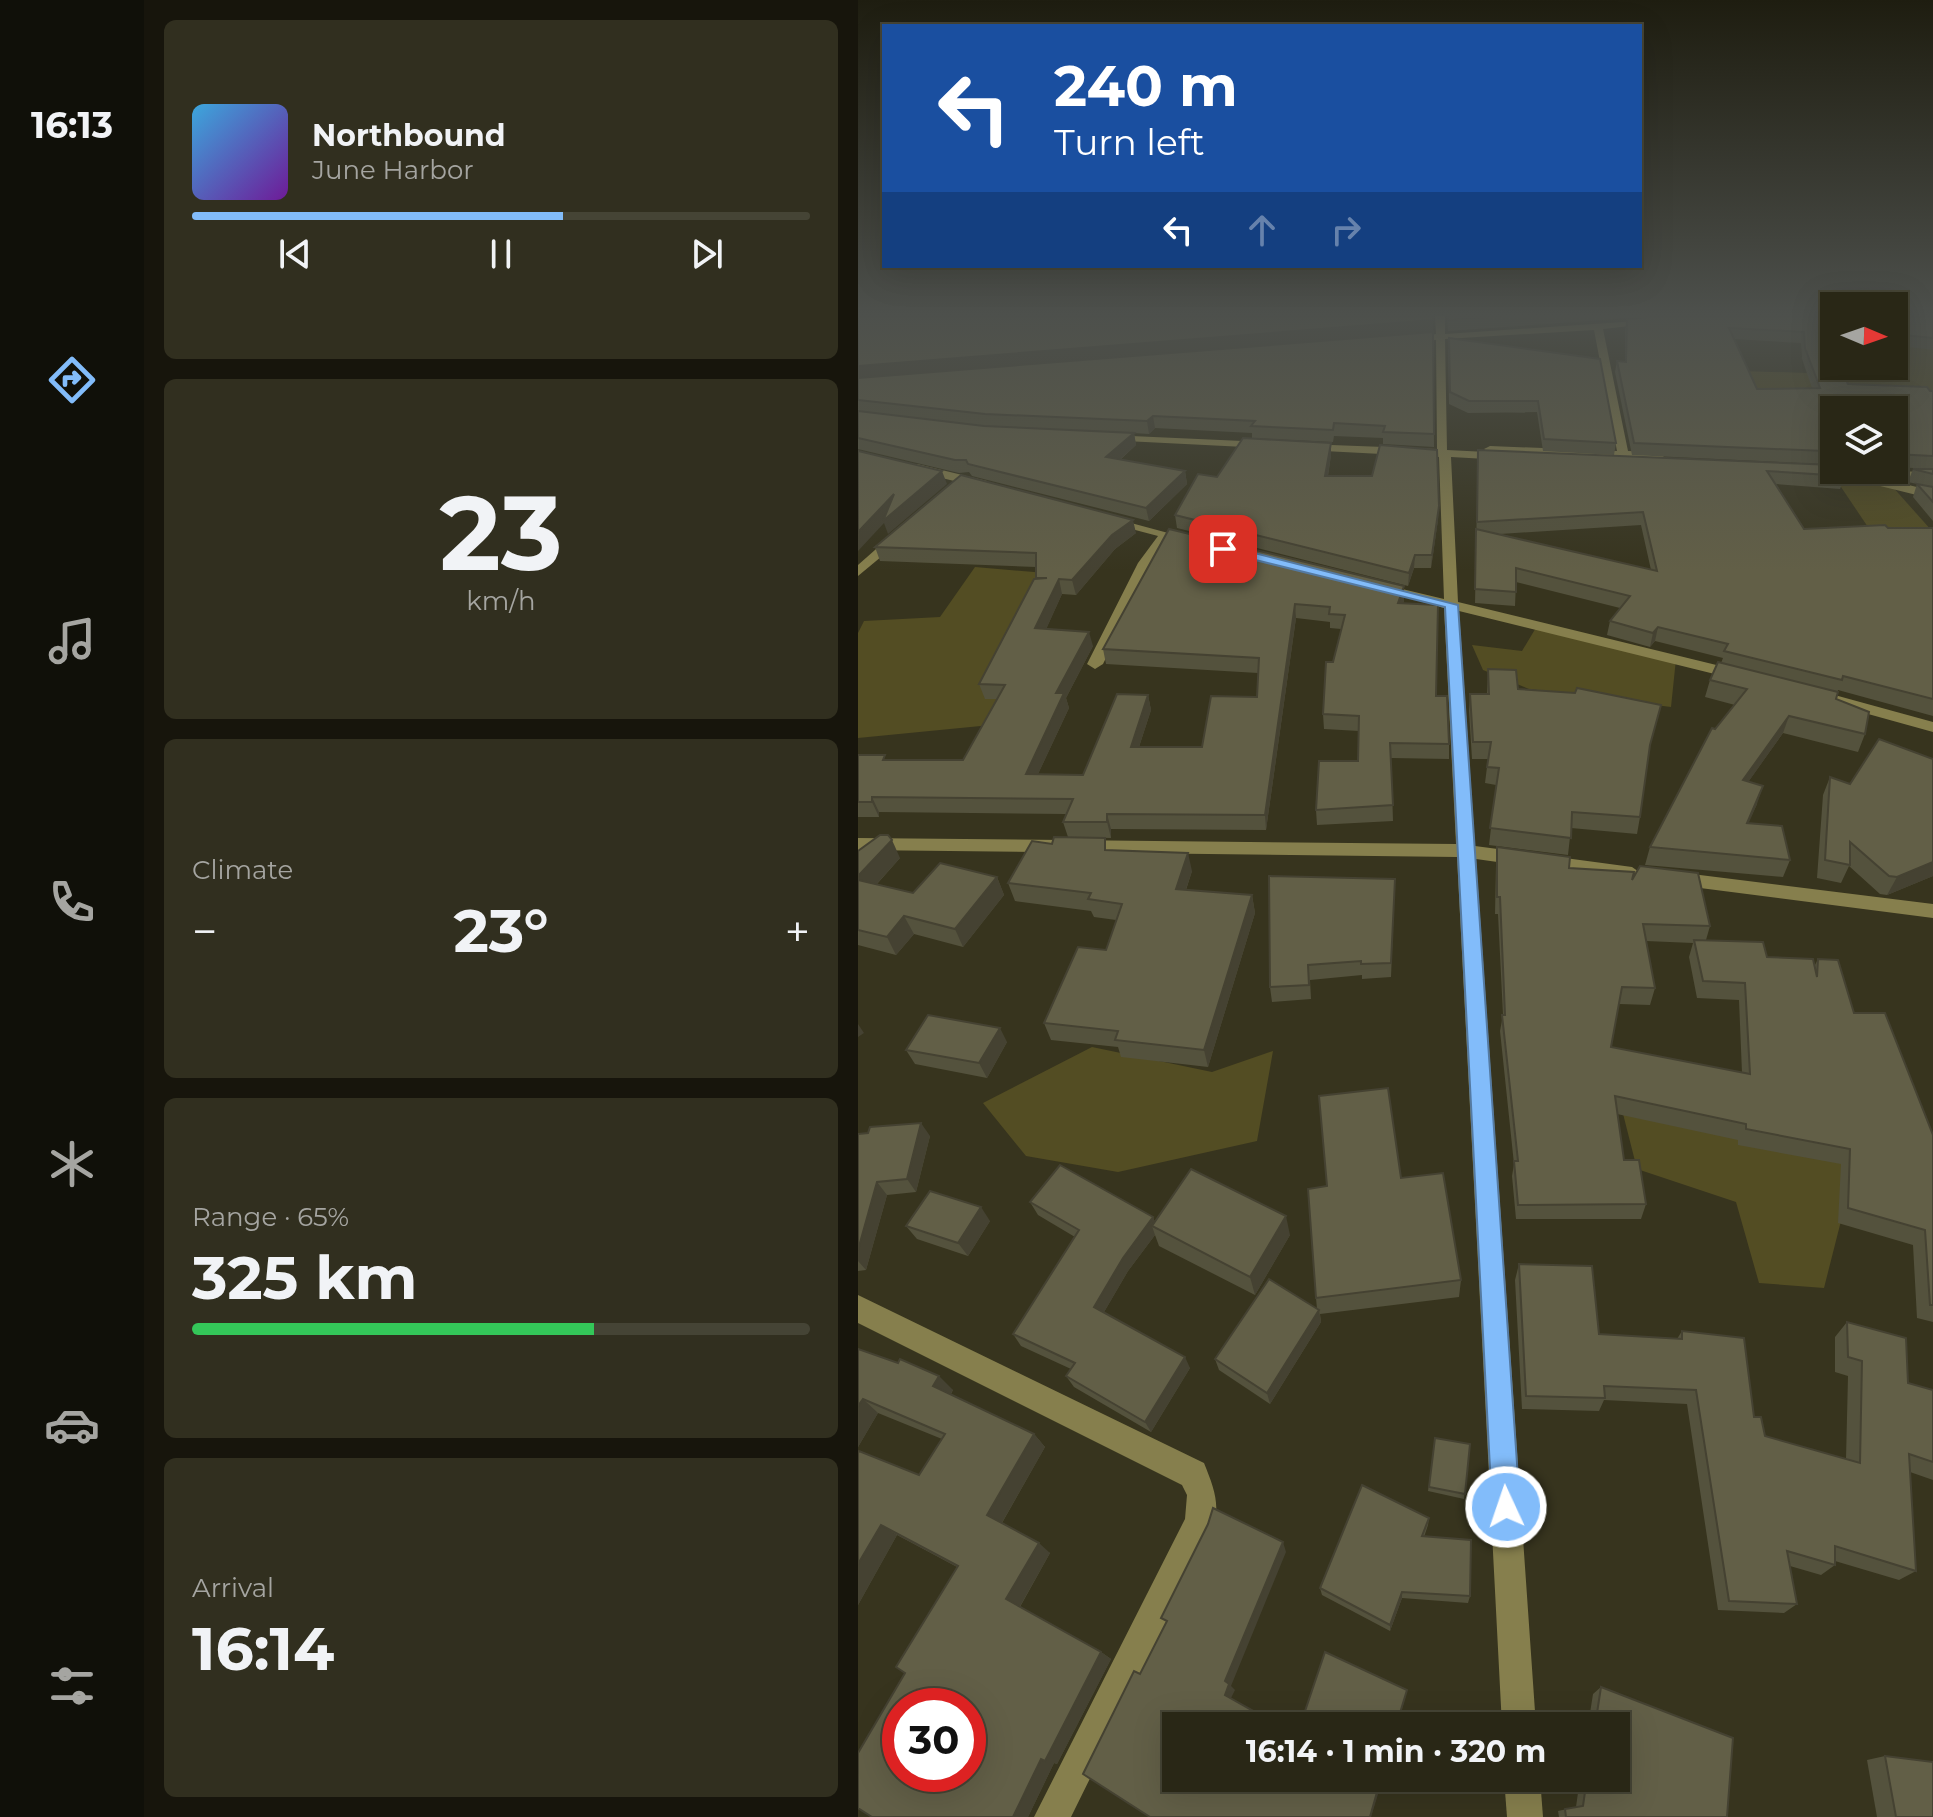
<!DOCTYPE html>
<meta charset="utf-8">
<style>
:root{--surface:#292716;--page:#312f1f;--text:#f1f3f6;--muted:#a5a5a1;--line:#454435;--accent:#82bcfa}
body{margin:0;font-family:Montserrat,sans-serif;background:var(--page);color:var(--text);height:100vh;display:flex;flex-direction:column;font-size:30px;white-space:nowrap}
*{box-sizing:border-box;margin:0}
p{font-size:26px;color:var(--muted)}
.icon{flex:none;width:44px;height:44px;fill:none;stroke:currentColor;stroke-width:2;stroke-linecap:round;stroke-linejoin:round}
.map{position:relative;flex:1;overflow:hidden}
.drawer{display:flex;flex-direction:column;gap:20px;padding:20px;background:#17150c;width:714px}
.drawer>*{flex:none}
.hud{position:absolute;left:24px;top:24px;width:760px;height:244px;border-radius:0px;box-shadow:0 8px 32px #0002,0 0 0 2px var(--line);background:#1a4fa0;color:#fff;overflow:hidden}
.needle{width:52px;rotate:92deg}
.buttons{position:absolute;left:962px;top:292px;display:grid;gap:16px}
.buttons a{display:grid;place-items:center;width:88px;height:88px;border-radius:0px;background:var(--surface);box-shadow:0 8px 32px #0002,0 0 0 2px var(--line);font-size:40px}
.speed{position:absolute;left:24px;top:1688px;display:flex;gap:16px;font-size:40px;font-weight:700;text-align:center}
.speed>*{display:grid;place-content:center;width:104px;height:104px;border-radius:50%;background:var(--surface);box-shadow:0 8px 32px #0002,0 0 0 2px var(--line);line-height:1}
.speed .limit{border:12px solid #d22;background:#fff;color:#111}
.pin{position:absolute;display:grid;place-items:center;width:68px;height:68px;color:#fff;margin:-34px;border-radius:16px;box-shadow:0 4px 12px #0006}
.me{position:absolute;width:88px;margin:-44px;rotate:357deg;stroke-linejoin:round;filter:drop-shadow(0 0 6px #0008)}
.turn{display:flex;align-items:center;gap:28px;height:168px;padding:0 40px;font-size:36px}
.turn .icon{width:104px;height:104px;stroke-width:2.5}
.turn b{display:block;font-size:56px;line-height:68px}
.lanes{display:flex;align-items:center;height:76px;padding:0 40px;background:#0003;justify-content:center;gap:40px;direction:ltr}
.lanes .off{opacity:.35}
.big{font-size:60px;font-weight:700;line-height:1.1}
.drawer .widget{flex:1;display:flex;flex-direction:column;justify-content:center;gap:12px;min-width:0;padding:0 28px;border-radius:12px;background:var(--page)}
.drawer .dial{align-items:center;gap:0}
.dial b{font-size:104px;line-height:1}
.song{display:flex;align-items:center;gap:24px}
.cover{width:96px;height:96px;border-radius:12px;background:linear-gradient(135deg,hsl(200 70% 55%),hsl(280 70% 35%))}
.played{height:8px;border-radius:4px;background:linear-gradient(90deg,var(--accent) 60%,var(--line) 60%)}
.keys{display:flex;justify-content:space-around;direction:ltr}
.heat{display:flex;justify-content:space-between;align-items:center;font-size:44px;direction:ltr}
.charge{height:12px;border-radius:6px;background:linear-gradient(90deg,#34c759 65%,var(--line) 0)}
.trip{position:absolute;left:304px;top:1712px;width:468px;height:80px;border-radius:0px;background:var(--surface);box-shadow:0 8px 32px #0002,0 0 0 2px var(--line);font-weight:700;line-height:80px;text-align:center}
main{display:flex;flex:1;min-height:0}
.tabs{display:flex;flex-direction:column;width:144px;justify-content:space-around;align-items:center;background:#101009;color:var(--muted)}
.tabs .icon{width:56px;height:56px}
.tabs .active{color:var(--accent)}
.tabs b{font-size:36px;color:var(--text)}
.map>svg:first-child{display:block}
.green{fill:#534d23}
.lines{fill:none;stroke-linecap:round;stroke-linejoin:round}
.minor{fill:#867f4d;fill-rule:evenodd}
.wall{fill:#54523d;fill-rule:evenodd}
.shaded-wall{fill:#454232}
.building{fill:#625f47;stroke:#454232;stroke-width:2;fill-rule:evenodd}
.route{fill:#82bcfa;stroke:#547aa2;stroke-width:2}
</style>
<main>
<nav class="tabs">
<b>16:13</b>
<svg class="icon active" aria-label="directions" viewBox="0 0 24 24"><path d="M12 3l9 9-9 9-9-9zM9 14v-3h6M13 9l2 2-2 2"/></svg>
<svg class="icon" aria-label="music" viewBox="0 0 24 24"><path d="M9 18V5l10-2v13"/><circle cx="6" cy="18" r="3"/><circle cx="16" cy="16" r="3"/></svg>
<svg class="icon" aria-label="phone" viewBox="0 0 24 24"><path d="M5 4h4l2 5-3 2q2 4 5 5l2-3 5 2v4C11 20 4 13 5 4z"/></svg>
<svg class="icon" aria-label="climate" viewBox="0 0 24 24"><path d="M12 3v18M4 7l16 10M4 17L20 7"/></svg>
<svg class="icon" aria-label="car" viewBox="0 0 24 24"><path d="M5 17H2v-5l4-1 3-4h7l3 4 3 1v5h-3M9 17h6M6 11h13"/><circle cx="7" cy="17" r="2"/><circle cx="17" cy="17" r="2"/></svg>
<svg class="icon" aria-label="filters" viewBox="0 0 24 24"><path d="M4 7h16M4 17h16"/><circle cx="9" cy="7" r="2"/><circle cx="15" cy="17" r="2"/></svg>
</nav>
<section class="drawer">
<div class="widget">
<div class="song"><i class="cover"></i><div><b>Northbound</b><p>June Harbor</p></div></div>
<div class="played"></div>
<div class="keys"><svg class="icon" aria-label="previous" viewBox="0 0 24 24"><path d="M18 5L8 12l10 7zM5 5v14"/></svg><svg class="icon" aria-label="pause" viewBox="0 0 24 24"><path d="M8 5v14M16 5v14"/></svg><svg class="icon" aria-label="next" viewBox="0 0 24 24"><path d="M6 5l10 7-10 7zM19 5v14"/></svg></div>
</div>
<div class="widget dial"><b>23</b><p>km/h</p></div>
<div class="widget"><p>Climate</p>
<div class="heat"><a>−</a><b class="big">23°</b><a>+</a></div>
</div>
<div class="widget"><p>Range · 65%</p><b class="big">325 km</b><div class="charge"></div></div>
<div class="widget"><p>Arrival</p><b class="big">16:14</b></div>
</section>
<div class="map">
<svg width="1075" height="1817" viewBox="0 0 1075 1817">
<rect width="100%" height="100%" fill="#37341e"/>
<g class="green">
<polygon points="1036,344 1075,348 1075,396 990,387 978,366 1036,366"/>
<polygon points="883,371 950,373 968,393 893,394"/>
<polygon points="981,484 1033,485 1074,531 1016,536"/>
<polygon points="117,567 188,573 133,725 0,738 0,633 6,621 82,617"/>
<polygon points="679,626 818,659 813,707 671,689 625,670 614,645 664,651"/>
<polygon points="234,1047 354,1072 415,1051 399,1141 260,1172 168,1156 125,1103"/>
<polygon points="759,1090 986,1143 985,1213 966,1288 901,1283 878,1202 779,1169"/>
</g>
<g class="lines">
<g class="minor">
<path d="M577,316h10v18l207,-14 5,3 -54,6 25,122 30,1 6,4 -2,2 -154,-5 3,3 -6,4 -54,-3 7,145 287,70 2,3 -8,5 -280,-69 16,235 157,21 10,7 -10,7 -156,-22 60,867h-34l-45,-869 -599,-7v-12l598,6 -12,-236 -74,-21 7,-4 67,16 -5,-142 -134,-7 -6,-3 6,-3 132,5 -1,-109 -28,2 -5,-3 33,-5zM736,330l23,121 -127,-5 -6,3 3,3 -40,-2 -2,-111z"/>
<polygon points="251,435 407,442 413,445 407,448 247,440 245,438"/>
<polygon points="59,464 129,481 131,484 125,488 55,471 55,465"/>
<polygon points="958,466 976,467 976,470 1075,472 1075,480 954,473 952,470"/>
<polygon points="1022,478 1075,491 1075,499 1018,485 1018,479"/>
<polygon points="247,516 340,541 333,545 312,539 294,564 245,664 237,669 229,664 280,563 300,536 247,522"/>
<polygon points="35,534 47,537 0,576 0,565"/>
<polygon points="962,691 1075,722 1075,732 956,699 954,696"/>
<polygon points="818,872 1075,904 1075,918 811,884 808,879 811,874"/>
<path d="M0,1295l346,168c10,25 18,44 7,70l-140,284h-37l151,-298 2,-24 -5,-10 -324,-162z"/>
<polygon points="646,1778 682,1778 685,1817 649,1817"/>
</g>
</g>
<g class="wall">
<polygon points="0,316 575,331 31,375 575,332 576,447 525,444 525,438 476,436 475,442 394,438 394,433 297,428 291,434 258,432 276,433 278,445 262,460 327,471 329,484 291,521 114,476 111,472 101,473 0,449"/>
<polygon points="589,316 800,316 590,331"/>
<path d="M976,316v50l14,18 85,7v78l-39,-2v-57h-60v50h-13l-1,4 -188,-9 -17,-83 2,-11 8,1v-32l2,-11zM876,339l67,4 1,16 10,29 -55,1z"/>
<polygon points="1036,316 1075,316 1075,350 1036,345"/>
<polygon points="590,349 758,443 756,455 685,451 679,412 610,413 591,404"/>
<polygon points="473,443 473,455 470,476 580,519 573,568 556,568 550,586 319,528 317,515 359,477"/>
<path d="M620,450l367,26 -5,13 -64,-5 28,45 129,-1v188l-95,-26 -2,9 29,35 -7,18 -75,-19 -35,49 9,22 -9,19 42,37 -7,17 -138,-12 5,-18 65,-118 20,-24 -30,-8 5,-17 11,-17 2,-5 -68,-17 -5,6 -43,-12 3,-14 10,-13 -104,-26 -1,24 -40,-3zM783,525l10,45 -151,-36z"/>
<polygon points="1055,469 1075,469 1075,521 1055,497 1059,484 1050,482"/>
<polygon points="311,529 546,600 545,604 578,696 591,744 591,759 533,758 535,821 459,825 458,810 500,761 501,731 466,729 465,714 475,662 483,629 472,628 472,622 438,618 408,830 253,829 253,838 210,837 205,822 208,814 21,812 21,817 0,817 0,755 30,760 105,760 139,699 127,699 121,684 179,579 178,567 22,561 17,547 278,533 257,549 218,595 204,594 188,629 235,646 208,698 211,708 180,774 225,775 290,695 293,710 281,747 344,747 399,697 400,673 248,664 245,649"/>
<polygon points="630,669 660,689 791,750 782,817 779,834 713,828 710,855 631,845 638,785 627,783 630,759 614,759 611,711 612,694 629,694"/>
<polygon points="1075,759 1075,876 1029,895 1022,894 991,866 983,883 959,878 965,795 972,777 992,784"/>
<path d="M639,847l72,21 63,12 78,46 -4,14 61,17 47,10 4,-8 115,176v187l-16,-4 -4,-73 -75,-22 3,-59 -103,-19v-5l-121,-26 7,46 22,44 -5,15h-125l-4,-43 2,-12 -14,-133 3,-16 -5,-101h-3l1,-49zM788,941l47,2 -4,14 8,41 42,2 3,73 -131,-26 8,-43 31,1 5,-17z"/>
<polygon points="251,850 334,871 328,890 394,895 397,913 350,1067 263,1057 260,1047 193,1040 186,1023 248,950 258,920 236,917 233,911 157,901 150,883"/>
<polygon points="0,851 42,858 19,884 55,893 139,877 146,895 105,947 56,934 38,955 0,945"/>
<polygon points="537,879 533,977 504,979 504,975 452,980 453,999 414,1002 412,987"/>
<polygon points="149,1042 129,1078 57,1064 48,1050"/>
<polygon points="0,1134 72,1136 58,1192 29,1195 8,1270 0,1271"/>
<polygon points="543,1178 603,1280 601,1297 462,1314 463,1322 412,1404 361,1370 357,1359 459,1309 458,1298"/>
<polygon points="172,1202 295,1217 297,1222 432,1235 397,1295 301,1246 297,1235 270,1271 246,1312 332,1368 293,1432 216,1387 208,1376 213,1369 163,1346 155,1334 217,1237 180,1215"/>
<polygon points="132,1221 110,1256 59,1239 48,1226"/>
<polygon points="661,1264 741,1334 819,1339 824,1331 896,1417 907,1436 988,1459 990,1376 977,1372 977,1337 989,1322 1050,1383 1075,1390 1075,1480 1052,1472 1058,1571 1041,1580 977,1561 977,1565 963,1575 932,1566 939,1604 926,1613 860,1610 829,1404 746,1400 741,1411 664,1409 657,1280"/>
<polygon points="0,1349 95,1390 93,1394 176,1434 187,1447 144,1523 192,1553 162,1607 243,1652 253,1659 199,1764 196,1763 170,1817 14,1817 47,1673 99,1567 39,1535 0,1605 0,1453 61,1475 84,1439 20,1413 0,1447"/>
<polygon points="577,1438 612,1444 606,1499 570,1491"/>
<polygon points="571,1518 570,1525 566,1537 612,1596 610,1603 544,1598 532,1631 464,1595 462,1588"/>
<polygon points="743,1687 869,1817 701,1817 700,1811 718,1807 722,1778 758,1778 758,1726 730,1726 735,1694"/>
<polygon points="1027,1756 1075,1817 1019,1817 1009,1760"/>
</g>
<g class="shaded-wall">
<polygon points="575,320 575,331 0,378 0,366"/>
<polygon points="295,416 297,428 291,434 289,421"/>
<polygon points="276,433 278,445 250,470 248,457"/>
<polygon points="473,443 473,455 468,488 467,476"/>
<polygon points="84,471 89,484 30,534 26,523 0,551 0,532 36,494"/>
<polygon points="327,471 329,484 291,521 288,508"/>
<polygon points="581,506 580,519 573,568 574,555"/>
<polygon points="275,520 278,533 257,549 218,595 214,580 254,535"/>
<polygon points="557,555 556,568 550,586 551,573"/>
<polygon points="201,579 204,594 182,643 177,628"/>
<polygon points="546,586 546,600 540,618 540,603"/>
<polygon points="437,604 438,618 408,830 407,815"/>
<polygon points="800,627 797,641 792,647 795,633"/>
<polygon points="231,632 235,646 208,698 211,708 173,789 168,774 198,693"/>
<polygon points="290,695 293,710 276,762 273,747"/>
<polygon points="931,716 925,733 879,798 885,780"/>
<polygon points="905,786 899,804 883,841 889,823"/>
<polygon points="14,797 21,812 21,817 14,802"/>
<polygon points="249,814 253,829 253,838 249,822"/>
<polygon points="34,840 42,858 7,897 0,884 0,876"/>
<polygon points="330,853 334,871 322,907 318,889"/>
<polygon points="1075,862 1075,876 1029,895 1039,877"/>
<polygon points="139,877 146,895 105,947 97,929"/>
<polygon points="394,895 397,913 350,1067 346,1050"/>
<polygon points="46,916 56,934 38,955 29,937"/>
<polygon points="0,1024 6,1033 0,1037"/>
<polygon points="142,1028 149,1042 129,1078 121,1063"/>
<polygon points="63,1123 72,1136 58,1192 49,1179"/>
<polygon points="19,1182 29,1195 8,1270 0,1261 0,1250"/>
<polygon points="123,1207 132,1221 110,1256 100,1243"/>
<polygon points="428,1216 432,1235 397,1295 392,1277"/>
<polygon points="295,1217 300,1230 294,1226 297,1235 270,1271 242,1319 236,1307 265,1258"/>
<polygon points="461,1310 463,1322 412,1404 409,1393"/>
<polygon points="327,1357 332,1368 293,1432 287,1422"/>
<polygon points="81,1376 95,1390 89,1399 75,1386"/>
<polygon points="5,1399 20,1413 0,1447 0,1406"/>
<polygon points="176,1434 187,1447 142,1526 129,1515"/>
<polygon points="23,1525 39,1535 0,1605 0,1564"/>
<polygon points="425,1542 428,1552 373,1686 377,1690 372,1700 367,1695 367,1681"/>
<polygon points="181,1543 192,1553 161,1608 148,1599"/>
<polygon points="544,1592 544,1598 532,1631 532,1625"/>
<polygon points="243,1652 253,1659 199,1764 196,1763 170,1817 155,1817 183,1759"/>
<polygon points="549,1690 548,1695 539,1726 538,1726"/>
<polygon points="523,1778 525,1778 513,1817 512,1817"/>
</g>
<g class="building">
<polygon points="0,316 575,316 575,320 0,366"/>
<polygon points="590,316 644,316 590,320"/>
<path d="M803,316h173v50h6l8,18 79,3 3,4h3v65l-39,-2v-44h-60v38h-13l3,3 -190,-8 -17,-82 9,1 1,-43zM871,328l75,4 1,16 15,40 -63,1z"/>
<polygon points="1036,316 1075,316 1075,338 1036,334"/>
<polygon points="575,332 576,434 525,432 527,426 476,423 475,430 393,426 397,421 295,416 289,421 127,414 0,400 0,378"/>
<polygon points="591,338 742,359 758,443 686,439 680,401 611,401 592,392"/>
<polygon points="0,411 126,426 276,433 248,457 327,471 288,508 110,464 108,460 97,460 0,438"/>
<polygon points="385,438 473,443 467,476 514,476 522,445 579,450 581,506 574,555 557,555 551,573 317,515 340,474 359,477"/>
<polygon points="620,450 976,465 976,470 981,470 987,476 909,471 946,529 1027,525 1030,528 1075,528 1075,699 985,676 984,680 866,651 870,644 800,627 795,633 752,621 772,596 658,568 658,592 617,589 618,529 799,571 785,512 619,522"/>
<polygon points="0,451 84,471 25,521 36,494 0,532"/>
<polygon points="1055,469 1075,469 1075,474"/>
<polygon points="103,475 275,520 254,535 214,580 201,579 177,628 231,632 198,693 206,693 168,774 225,775 259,694 290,695 273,747 344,747 353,696 399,697 401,658 245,649 311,529 546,586 540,603 580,605 578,696 589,696 591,744 532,743 535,805 458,810 461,761 500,761 501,716 465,714 468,662 475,662 487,615 471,614 472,607 437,604 407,815 249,814 249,822 205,822 215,799 14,797 14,802 0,802 0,755 27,755 25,760 105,760 147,685 121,684 176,579 189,578 178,578 178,553 17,547"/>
<polygon points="1059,484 1075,487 1075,502"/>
<polygon points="860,662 980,692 978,699 1011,712 1007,734 931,716 885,780 905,786 889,823 924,826 932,860 792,847 854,728 857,729 889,689 852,680"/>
<polygon points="630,669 658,670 660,689 717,693 719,688 803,705 792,745 782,817 714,812 713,838 632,828 641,768 629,767 633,742 615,742 612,694 631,694"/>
<polygon points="1021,739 1075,759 1075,862 1039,877 1031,876 992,842 992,865 967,860 972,777 992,784"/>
<polygon points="22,835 30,835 34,840 0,876 0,851"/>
<polygon points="196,837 247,838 247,850 330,853 318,889 394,895 346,1050 257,1040 260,1031 186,1023 220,947 248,950 264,904 230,899 233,893 150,883 174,841 194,844"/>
<polygon points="639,847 712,857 711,868 776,872 774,880 782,866 840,873 852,926 785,924 797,988 764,987 753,1047 892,1074 887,983 845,981 836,940 905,942 909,957 955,959 959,977 960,959 980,960 996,1013 1027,1013 1075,1135 1075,1305 1072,1305 1067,1230 990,1208 992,1149 888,1129 888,1124 757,1096 766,1160 781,1160 788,1204 660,1205 656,1161 660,1161 644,1015 647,1015 642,897 639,897"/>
<polygon points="82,863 139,877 97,929 46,916 29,937 0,930 0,880 55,893"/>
<polygon points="411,876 537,879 533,963 503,964 503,961 450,965 451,985 412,987"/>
<polygon points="70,1015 142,1028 121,1063 48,1050"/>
<polygon points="530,1088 543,1178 585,1173 603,1280 458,1298 450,1189 469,1186 461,1096"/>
<polygon points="63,1123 49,1179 19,1182 0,1250 0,1134 10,1133 12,1127"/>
<polygon points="202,1165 295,1217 265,1258 236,1307 327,1357 287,1422 208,1376 217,1363 155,1334 221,1230 172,1202"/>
<polygon points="333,1169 428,1216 392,1277 294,1226"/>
<polygon points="72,1191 123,1207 100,1243 48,1226"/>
<polygon points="661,1264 734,1266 741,1334 824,1339 824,1331 886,1338 896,1417 903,1417 907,1436 1002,1463 1004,1361 990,1357 989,1322 1048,1338 1050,1383 1075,1390 1075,1462 1051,1454 1058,1571 977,1546 977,1565 929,1551 939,1604 871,1601 838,1390 746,1386 747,1398 668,1396"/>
<polygon points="411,1279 461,1310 409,1393 357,1359"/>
<path d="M0,1349l40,14 2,-4 39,17 -6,10 101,48 -47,81 52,28 -33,56 95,53 -56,109 -4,-2 -28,58h-141l-14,-9v-55l47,-80 -9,-6 62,-101 -77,-41 -23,39v-111l1,-2 60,24 26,-41 -82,-35 -5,7zM42,1706h68v68h-68z"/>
<polygon points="577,1438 612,1444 607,1494 571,1487"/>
<polygon points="504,1485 571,1518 564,1536 613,1540 612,1596 544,1592 532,1625 462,1588"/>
<polygon points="355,1508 425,1542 367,1681 371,1684 367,1695 422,1726 318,1726 318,1778 523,1778 512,1817 292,1817 225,1774 276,1671 282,1674 309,1621 303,1618 350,1524"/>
<polygon points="467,1652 549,1690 538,1726 442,1726"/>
<polygon points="743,1687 875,1738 869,1817 708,1817 707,1809 725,1806 729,1778 758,1778 758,1726 737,1726"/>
<polygon points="1027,1756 1075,1762 1075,1817 1038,1817"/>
</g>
<linearGradient id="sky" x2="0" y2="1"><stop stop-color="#1e1d10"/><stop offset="0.55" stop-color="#4d504c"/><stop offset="1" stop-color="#4d504c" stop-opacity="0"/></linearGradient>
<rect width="1075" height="571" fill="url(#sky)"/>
<polygon class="route" points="365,545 600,605 662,1507 658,1517 648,1521 638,1517 634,1507 587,607 361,551 361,546"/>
</svg>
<div class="buttons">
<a><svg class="needle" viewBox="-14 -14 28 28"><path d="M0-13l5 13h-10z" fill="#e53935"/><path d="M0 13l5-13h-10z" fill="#a5a5a1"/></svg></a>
<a><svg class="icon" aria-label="layers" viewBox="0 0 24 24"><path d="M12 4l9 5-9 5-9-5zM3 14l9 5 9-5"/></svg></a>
</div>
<div class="speed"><div class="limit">30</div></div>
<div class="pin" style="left:365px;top:549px;background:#d93025"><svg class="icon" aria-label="arrive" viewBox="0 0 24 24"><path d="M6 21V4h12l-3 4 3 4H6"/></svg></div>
<svg class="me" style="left:648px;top:1507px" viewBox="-20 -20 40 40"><circle r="17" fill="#82bcfa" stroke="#fff" stroke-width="3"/><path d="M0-11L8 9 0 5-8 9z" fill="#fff"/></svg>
<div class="trip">16:14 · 1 min · 320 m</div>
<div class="hud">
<div class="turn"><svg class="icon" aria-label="left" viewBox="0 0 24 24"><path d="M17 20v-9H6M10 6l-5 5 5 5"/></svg><div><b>240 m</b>Turn left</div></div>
<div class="lanes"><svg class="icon" aria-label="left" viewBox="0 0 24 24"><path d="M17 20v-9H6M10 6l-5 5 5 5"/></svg><svg class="icon off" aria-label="ahead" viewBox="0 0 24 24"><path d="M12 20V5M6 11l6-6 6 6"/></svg><svg class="icon off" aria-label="right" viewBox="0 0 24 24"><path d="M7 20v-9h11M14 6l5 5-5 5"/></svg></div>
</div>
</div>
</main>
